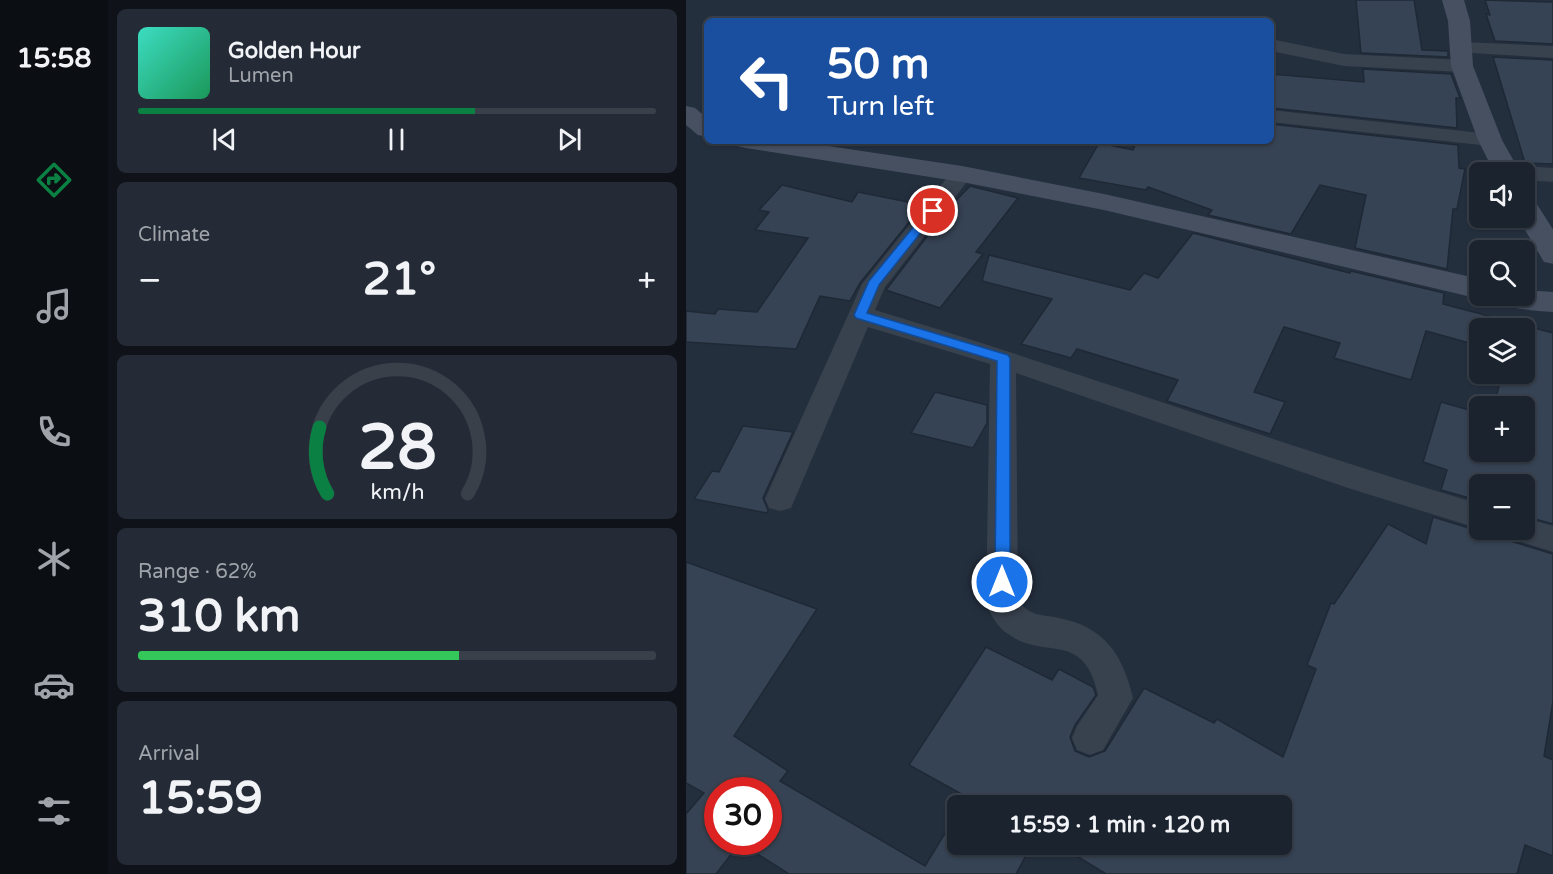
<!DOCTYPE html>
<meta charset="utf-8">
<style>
:root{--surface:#1b232e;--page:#242b36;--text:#f1f3f6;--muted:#a0a4aa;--line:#39404a;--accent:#0b8043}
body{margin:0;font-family:"Varela Round",sans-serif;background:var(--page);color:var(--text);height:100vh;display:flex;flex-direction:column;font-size:22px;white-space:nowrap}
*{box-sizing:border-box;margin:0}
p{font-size:20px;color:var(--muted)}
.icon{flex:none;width:33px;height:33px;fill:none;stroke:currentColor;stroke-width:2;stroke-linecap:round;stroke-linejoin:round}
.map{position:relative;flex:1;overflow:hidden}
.details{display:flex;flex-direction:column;gap:9px;padding:9px;background:#0f1319;width:578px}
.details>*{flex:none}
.guide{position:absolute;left:18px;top:18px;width:570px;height:126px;border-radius:9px;box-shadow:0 2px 4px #0004,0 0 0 2px var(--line);background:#1a4fa0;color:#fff;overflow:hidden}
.buttons{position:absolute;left:783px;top:162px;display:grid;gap:12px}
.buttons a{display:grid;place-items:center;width:66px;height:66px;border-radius:9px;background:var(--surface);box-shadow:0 2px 4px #0004,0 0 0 2px var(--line);font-size:30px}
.speed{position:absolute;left:18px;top:777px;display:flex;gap:12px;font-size:30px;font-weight:700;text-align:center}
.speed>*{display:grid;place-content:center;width:78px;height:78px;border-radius:50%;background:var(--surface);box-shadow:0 2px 4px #0004,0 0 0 2px var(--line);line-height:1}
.speed .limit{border:9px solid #d22;background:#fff;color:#111}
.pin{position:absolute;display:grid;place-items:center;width:51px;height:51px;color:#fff;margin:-26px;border:3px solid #fff;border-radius:50%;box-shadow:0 2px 6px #0007}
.me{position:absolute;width:66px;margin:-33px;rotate:0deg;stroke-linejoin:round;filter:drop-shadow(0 0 4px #0008)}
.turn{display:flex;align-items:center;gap:21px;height:126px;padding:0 24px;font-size:27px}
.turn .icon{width:78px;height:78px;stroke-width:2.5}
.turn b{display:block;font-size:42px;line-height:51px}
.big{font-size:45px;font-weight:800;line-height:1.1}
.details .tile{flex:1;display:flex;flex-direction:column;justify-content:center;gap:9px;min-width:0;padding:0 21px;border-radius:9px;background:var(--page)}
.details .dial{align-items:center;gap:0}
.dial svg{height:156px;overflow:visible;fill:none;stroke:var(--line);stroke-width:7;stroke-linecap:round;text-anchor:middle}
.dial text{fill:var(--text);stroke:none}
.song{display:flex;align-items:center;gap:18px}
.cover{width:72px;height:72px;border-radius:9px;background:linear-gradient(135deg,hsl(170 70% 55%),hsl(150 70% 35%))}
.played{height:6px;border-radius:3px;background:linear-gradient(90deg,var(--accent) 65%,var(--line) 65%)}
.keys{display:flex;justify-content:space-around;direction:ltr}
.heat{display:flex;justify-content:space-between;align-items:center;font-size:33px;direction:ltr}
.charge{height:9px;border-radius:4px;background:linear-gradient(90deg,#34c759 62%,var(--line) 0)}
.trip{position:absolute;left:261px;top:795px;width:345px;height:60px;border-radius:9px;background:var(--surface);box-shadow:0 2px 4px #0004,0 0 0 2px var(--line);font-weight:800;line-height:60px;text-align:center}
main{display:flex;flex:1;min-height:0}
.dock{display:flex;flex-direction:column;width:108px;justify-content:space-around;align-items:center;background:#0b0e12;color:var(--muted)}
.dock .icon{width:42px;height:42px}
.dock .on{color:var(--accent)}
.dock b{font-size:27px;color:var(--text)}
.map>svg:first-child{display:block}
.building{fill:#364354;stroke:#1f2835;stroke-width:1.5;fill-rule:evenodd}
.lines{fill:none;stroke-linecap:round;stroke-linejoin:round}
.street{fill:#38414e;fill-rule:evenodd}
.secondary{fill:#465061;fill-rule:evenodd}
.route{fill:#1a73e8;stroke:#114b97;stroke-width:1.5}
</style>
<main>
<nav class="dock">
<b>15:58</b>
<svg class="icon on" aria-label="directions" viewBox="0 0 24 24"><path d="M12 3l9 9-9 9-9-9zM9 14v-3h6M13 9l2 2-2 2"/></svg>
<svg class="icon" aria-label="music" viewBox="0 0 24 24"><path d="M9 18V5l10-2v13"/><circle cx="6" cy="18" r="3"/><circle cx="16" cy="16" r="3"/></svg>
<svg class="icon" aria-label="phone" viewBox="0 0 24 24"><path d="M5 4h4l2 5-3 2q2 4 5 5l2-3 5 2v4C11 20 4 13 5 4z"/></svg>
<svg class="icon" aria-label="climate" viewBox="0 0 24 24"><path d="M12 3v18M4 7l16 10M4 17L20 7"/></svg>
<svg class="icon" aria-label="car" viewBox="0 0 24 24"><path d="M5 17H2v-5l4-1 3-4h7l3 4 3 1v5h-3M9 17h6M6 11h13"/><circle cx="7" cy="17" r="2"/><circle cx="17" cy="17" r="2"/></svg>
<svg class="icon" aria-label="filters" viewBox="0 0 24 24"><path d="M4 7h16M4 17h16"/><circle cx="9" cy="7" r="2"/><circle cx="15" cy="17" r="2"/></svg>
</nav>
<section class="details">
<div class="tile">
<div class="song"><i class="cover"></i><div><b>Golden Hour</b><p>Lumen</p></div></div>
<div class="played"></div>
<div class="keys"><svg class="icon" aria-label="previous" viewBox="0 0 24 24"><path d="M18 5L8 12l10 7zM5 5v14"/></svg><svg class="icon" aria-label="pause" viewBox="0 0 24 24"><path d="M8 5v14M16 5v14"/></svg><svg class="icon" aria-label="next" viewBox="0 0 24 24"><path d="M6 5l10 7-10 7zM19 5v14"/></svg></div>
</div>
<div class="tile"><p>Climate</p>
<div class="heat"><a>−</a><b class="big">21°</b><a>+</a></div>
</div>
<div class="tile dial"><svg viewBox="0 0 100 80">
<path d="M14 69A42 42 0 1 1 86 69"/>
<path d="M14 69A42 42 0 0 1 10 35" stroke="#0b8043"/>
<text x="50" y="56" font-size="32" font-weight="700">28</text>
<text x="50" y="72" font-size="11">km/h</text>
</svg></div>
<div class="tile"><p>Range · 62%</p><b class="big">310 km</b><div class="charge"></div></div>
<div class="tile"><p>Arrival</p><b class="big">15:59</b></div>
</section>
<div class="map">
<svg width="868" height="874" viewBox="0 0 868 874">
<rect width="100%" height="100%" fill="#242f3e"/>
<g class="building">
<polygon points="670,0 728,0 736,50 762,51 762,57 675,53"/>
<polygon points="799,0 867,2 867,44 809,41 800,14 804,15"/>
<polygon points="807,57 867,60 867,164 839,163"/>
<polygon points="677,69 765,74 774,98 770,98 771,128 585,108 585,74 678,82"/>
<polygon points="585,124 772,145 773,168 779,169 771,209 767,209 761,269 669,248 680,195 634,185 605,234 522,215 526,210 462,187 460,190 393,178 413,143 447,150 451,141 585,141"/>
<polygon points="96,185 166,202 172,192 237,205 174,283 164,301 134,296 110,349 0,342 0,311 29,314 32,309 71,312 122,238 69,230 83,212 73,210"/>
<polygon points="284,186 332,198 290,252 297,254 254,308 200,290 262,209"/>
<polygon points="507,233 664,273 665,271 758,293 757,304 867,333 867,524 838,516 838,484 794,484 794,501 755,490 761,470 737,462 755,402 794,413 794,452 838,452 838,406 808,406 816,374 838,374 838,328 794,328 794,346 740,331 725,380 648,358 654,343 598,327 568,392 599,402 584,434 481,401 492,380 391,349 385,358 335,344 366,299 296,281 303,255 444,290 458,273 472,278"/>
<polygon points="249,392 301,405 301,423 287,448 225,433"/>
<polygon points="57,426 107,432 77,498 82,510 81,513 8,499 26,471 33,472"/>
<polygon points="747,517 793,531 819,530 824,541 867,554 867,701 858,756 867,760 867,856 839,845 831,874 420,874 371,844 596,844 596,806 276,806 281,797 223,765 300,647 366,680 373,669 407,687 410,695 389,725 384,737 389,751 403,757 419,751 458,688 528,723 531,719 597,757 630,669 621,665 645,603 648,604 702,524 740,544"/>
<path d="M0,562l131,47 -83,127 54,35 -8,10 145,85 33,-54v32h74l-16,30h-227l-49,-31 -24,31h-30v-60l18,-21 -18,-10zM32,790h50v52h-50z"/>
</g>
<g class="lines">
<g class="street">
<polygon points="585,39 658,54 776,60 783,62 786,66 783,70 776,72 658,66 585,51"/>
<polygon points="776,42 868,46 868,58 769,52 766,48 769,44"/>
<polygon points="585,110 804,134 812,135 815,140 812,145 804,146 585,122"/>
<polygon points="838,166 868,168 868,182 838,180 838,172 827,172 830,168"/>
<path d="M276,167l8,2 3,5 -88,113 -10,23c203,61 402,134 605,194v25l-132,-41 -332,-115 2,227c12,17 23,14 41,18 46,9 64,37 74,80l-30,52 -13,5 -13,-5 -5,-12 5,-12 21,-31c-14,-66 -53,-34 -90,-61 -11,-7 -17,-19 -22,-30l4,-240 -122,-37 -77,181 -11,3 -11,-3 -4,-9 97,-215 92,-115z"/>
<polygon points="838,518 868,526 868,552 825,539 821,530 838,530"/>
</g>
<g class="secondary">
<polygon points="756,0 778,0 784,21 787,66 816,140 834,172 808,172 792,140 765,66 762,21"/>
<polygon points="0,106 9,108 21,118 21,137 12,135 0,125"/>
<polygon points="48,141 109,141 276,166 418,194 794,279 794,296 805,296 794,299 418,210 276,182 60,148 51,146"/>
<polygon points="838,196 847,198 868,231 868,264 858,262 832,218 838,218"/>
<path d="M838,290l30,2v20c-21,-1 -39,-3 -58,-9l-5,-7h33z"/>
</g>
</g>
<polygon class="route" points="247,207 252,211 193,285 181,313 322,355 324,358 324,582 322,586 316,588 311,586 309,582 311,361 170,318 168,315 183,281 243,208"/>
</svg>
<div class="buttons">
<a><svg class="icon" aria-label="sound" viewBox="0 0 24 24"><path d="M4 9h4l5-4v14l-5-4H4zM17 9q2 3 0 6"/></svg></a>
<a><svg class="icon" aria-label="search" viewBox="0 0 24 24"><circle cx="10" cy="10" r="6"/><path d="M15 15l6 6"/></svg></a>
<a><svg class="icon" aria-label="layers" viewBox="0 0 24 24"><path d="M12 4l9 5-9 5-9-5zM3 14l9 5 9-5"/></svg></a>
<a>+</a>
<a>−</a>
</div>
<div class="speed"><div class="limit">30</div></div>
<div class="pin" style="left:247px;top:211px;background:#d93025"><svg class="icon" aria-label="arrive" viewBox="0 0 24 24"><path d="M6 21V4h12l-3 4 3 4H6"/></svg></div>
<svg class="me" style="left:316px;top:582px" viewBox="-20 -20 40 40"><circle r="17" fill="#1a73e8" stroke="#fff" stroke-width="3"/><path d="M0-11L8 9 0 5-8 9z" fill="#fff"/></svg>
<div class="trip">15:59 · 1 min · 120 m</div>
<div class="guide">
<div class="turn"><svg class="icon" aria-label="left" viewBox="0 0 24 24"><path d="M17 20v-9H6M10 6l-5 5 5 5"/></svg><div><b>50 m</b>Turn left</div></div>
</div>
</div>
</main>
